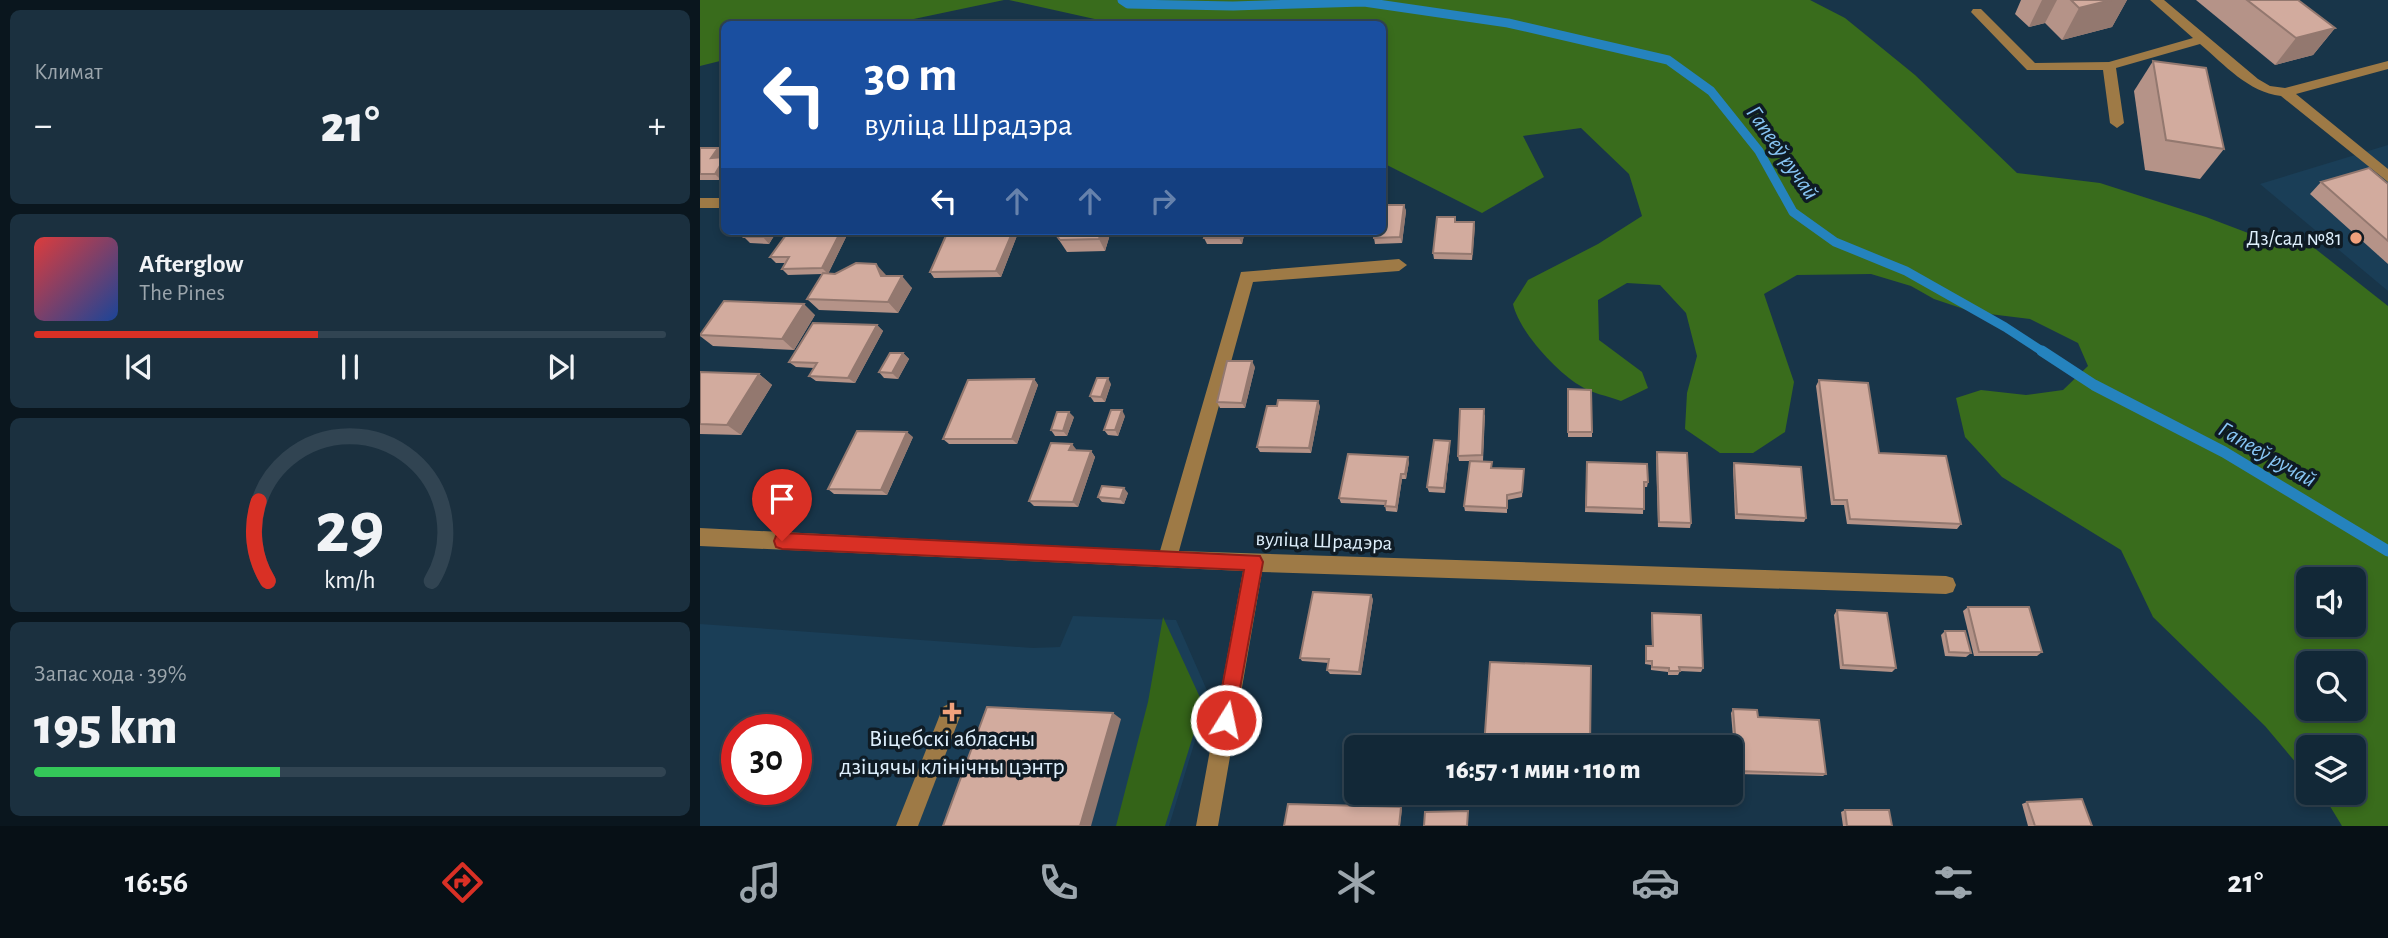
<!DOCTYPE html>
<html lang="ru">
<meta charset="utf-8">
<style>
:root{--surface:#122837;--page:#1b303f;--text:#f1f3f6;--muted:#9ca6ad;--line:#314452;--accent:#d93025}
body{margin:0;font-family:"Alegreya Sans",sans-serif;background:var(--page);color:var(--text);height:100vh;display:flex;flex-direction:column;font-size:26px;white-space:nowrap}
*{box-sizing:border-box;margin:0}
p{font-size:23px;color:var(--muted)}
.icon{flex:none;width:38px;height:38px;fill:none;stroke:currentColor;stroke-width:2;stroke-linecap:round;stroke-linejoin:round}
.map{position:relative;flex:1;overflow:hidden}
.side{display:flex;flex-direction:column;gap:10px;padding:10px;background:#0a161e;width:700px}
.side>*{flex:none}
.banner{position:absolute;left:21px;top:21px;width:665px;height:214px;border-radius:10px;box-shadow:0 4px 10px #0003,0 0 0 2px var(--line);background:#1a4fa0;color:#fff;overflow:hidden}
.fabs{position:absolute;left:1596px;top:567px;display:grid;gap:14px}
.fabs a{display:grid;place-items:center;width:70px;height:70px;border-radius:10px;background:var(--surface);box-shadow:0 4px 10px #0003,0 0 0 2px var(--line);font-size:35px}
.speed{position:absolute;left:21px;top:714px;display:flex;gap:14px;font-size:35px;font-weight:700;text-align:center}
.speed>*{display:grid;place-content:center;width:91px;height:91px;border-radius:50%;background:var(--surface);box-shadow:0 4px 10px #0003,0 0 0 2px var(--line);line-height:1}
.speed .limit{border:10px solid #d22;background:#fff;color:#111}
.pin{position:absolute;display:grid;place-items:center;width:60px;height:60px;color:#fff;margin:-72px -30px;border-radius:50% 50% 50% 0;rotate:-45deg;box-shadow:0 0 7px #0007}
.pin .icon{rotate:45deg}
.me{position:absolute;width:77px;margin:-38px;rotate:10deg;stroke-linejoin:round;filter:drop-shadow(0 0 5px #0008)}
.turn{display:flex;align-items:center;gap:24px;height:147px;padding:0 28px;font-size:32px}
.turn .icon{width:91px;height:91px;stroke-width:2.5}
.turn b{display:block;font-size:49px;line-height:60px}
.lanes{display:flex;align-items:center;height:66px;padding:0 28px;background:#0003;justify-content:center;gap:35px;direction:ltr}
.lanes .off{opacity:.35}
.big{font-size:52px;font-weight:800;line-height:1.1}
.side .widget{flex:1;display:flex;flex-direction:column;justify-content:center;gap:10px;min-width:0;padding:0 24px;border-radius:10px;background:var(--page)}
.side .dial{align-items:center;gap:0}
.dial svg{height:182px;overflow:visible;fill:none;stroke:var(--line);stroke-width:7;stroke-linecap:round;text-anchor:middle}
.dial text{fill:var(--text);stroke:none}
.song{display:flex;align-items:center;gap:21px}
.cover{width:84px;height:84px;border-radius:10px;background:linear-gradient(135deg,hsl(0 70% 55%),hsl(220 70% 35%))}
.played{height:7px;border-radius:4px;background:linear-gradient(90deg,var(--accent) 45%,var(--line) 45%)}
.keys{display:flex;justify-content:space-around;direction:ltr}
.heat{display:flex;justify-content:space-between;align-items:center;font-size:38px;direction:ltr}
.charge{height:10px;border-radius:5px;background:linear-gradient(90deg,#34c759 39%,var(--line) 0)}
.trip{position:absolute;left:644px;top:735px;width:399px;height:70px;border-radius:10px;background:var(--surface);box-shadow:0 4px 10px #0003,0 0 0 2px var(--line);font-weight:800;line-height:70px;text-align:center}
.dock{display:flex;height:112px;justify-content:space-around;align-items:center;background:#071016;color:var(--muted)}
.dock .icon{width:49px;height:49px}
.dock .selected{color:var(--accent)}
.dock b{font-size:32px;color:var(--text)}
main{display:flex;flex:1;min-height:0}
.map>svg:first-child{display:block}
.built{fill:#1a3e57;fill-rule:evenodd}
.green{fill:#346418}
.forest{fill:#396c1c;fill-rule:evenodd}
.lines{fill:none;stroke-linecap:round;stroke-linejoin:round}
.stream-far1{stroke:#2583be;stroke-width:9}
.stream{stroke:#2583be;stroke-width:11}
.minor{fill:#9e7a46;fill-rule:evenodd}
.wall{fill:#b59388}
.shaded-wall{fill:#93786f}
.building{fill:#d2ab9e;stroke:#93786f;stroke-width:2}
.route{fill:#d93025;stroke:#8d1f18;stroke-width:2}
.poi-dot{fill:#f1a17c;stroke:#0f1b24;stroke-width:2.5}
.labels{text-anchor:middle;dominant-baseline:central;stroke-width:7;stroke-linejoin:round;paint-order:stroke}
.poi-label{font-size:21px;fill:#dff0fd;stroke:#0f1b24;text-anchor:end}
.street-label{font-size:21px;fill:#dff0fd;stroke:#0f1b24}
.water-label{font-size:23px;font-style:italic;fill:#88c6f5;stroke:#0f1b24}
.near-poi-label{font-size:24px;fill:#dff0fd;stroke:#0f1b24}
</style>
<main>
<section class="side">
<div class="widget"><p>Климат</p>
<div class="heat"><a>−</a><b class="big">21°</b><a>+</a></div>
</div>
<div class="widget">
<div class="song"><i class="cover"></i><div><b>Afterglow</b><p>The Pines</p></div></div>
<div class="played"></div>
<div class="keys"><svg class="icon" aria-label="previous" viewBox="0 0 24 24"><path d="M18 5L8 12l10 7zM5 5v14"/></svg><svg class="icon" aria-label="pause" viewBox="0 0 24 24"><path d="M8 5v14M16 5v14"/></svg><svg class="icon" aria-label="next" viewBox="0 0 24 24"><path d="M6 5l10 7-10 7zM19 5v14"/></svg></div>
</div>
<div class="widget dial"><svg viewBox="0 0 100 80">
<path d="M14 69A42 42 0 1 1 86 69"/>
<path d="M14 69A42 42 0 0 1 10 34" stroke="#d93025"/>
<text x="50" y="56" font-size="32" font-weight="700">29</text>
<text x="50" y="72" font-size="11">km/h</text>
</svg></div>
<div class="widget"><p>Запас хода · 39%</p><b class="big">195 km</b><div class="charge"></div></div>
</section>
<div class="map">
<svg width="1688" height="826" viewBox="0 0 1688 826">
<rect width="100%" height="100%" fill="#183549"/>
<g class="built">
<polygon points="1688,145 1688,291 1560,184"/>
<path d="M373,616l103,4 33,75 -40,131h-469v-202l333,24 27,-1zM37,730h59v59h-59z"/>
</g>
<polygon class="green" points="463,617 503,704 465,826 416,826 448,702"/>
<g class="forest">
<polygon points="0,0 304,0 190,24 24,24 24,60 0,66"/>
<path d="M309,0h801l35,18 70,57 102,98 83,10 106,34 50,19 52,7 80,63v520h-46l-20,-33h32v-46h-46v30l-43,-51 -112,-109 -32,-67 -119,-73 -37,-40 -9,-39 25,-8 45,5 37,-5 25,-24 -10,-23 -48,-24 -57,-7 -39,-13 -23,-13 -40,-12 -74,1 -33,19 30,88 -9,50 -32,21h-33l-35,-24 2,-36 10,-37 -11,-43 -26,-28 -33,-2 -29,17 1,40 43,32 6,16 -27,13c-13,-5 -31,-8 -42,-16 -24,-15 -60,-54 -66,-81l15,-24 70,-36 44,-28 -13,-42 -48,-46 -58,8 21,41 -62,36 -99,-50 -1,-139h-265zM1608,579h46v46h-46zM1608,663h46v46h-46z"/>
</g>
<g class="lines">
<polyline class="stream-far1" points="422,0 428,4 533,6 664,2 808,23 968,60 1011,91 1059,151 1093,212 1135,242 1206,271 1305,327 1345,353"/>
<polyline class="stream" points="1342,351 1394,385 1524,452 1688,551"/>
<g class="minor">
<path d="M1450,0h14l94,79 12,7 15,2 103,-27v8l-92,25 92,75v13l-107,-86c-33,-4 -56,-31 -81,-52l-84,24 8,55 -7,5 -7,-5 -7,-53h-76l-56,-58 2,-3h8l54,54 74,-1 84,-24z"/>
<rect x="0" y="198" width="24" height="10"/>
<polygon points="699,259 707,265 699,271 553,282 479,551 1246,576 1253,578 1256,585 1253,592 1246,594 562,572 518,826 496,826 543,571 0,546 0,528 460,551 541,272"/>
<polygon points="250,703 257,707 261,714 218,826 196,826 243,707"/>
</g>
</g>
<g class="wall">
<polygon points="1321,0 1427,0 1412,27 1362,40 1345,23 1329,27 1315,14"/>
<polygon points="1496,0 1598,0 1635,28 1613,55 1575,65"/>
<polygon points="1453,61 1524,149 1500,179 1445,170 1434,91"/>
<polygon points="0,148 18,148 24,154 22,157 21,180 0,180"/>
<polygon points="1621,182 1688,184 1688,264 1610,194"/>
<polygon points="704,205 706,211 702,243 675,244 674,238"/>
<polygon points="755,217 756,222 774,222 772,260 734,259 733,253"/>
<polygon points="77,231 69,244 50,243 44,237"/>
<polygon points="149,231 128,274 186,276 212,288 198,313 119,310 107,299 122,274 88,275 82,269 85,263 76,263 70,257 98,235"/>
<polygon points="248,231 317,231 318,233 301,277 234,278 230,272"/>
<polygon points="353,231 411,231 405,251 367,252"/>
<polygon points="545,231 542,244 507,244 504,238"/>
<polygon points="115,315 94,350 13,346 0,336"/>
<polygon points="177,325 183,331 155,383 116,381 109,376 114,368 96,367 89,362"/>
<polygon points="203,353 209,359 198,379 184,378 179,372"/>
<polygon points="555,367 545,408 520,408 517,402"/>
<polygon points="0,372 59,374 72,385 41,435 0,434"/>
<polygon points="334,379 338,385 317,444 249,444 243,439"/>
<polygon points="1119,380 1179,453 1261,524 1257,529 1147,524 1144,505 1131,505 1116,386"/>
<polygon points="411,384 405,402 394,402 390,396"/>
<polygon points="868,389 892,432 892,437 868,437"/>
<polygon points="620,406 611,453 560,452 557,447"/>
<polygon points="785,414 783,461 759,461 758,456"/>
<polygon points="425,416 418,436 408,435 404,430"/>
<polygon points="374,417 367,436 355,436 351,430"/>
<polygon points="213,437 187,495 134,494 128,489"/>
<polygon points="750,441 750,446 745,493 729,492 727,487"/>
<polygon points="376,449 376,451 391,451 395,457 378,507 334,506 329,501"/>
<polygon points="957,452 991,523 990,528 958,527 956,457"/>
<polygon points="709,462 706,479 702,479 697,512 686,511 685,505 641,503 639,498"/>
<polygon points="887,462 948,482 947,487 944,487 943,514 885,512"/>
<polygon points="1034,463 1106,518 1104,522 1035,519 1033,468"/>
<polygon points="793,468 824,469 822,497 807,500 807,513 765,511 764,506"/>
<polygon points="428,493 424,504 402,502 398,497"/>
<polygon points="673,599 661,675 630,674 627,670 629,663 602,661 600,658"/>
<polygon points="1268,607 1342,652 1337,656 1274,656 1263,611"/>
<polygon points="1137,610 1196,668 1192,672 1140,669 1134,615"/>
<polygon points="952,613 1003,668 1001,672 980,671 978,675 968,675 968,672 951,670 951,665 945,664 946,646 952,646 951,617"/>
<polygon points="1245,631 1271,653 1266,657 1245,656 1241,635"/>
<polygon points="1033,709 1058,717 1126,774 1123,776 1036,774 1031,713"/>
<polygon points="1327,802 1392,826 1328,826 1322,804"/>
<polygon points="1145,810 1192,826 1143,826 1141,812"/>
</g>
<g class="shaded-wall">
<polygon points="1342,0 1357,0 1345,23 1329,27"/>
<polygon points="1411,0 1427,0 1412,27 1362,40 1379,8"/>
<polygon points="1635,28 1613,55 1575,65 1596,38"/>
<polygon points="18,148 24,154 17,164 11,158"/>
<polygon points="24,159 24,175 21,180 15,174"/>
<polygon points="704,205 706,211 702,243 700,237"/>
<polygon points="774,222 775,228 772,260 772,254"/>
<polygon points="67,231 77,231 69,244 63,237"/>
<polygon points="141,231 149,231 128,274 122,268"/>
<polygon points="313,231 317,231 318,233 301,277 296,271"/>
<polygon points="401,231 411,231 405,251 399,239"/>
<polygon points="541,231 545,231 542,244 539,238"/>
<polygon points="176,264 186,275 181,276"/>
<polygon points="202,276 212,288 198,313 188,302"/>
<polygon points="104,304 115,315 94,350 82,339"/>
<polygon points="177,325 183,331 155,383 148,378"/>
<polygon points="203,353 209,359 198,379 192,373"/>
<polygon points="552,361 555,367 545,408 542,403"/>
<polygon points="59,374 72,385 41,435 27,425"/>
<polygon points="408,378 411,384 405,402 401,397"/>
<polygon points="334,379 338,385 317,444 312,439"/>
<polygon points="618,401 620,406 611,453 609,448"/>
<polygon points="422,410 425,416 418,436 415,430"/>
<polygon points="369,412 374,417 367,436 363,431"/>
<polygon points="207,432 213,437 187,495 181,490"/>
<polygon points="750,441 750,446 745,493 744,488"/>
<polygon points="372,444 376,449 374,456 369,450"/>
<polygon points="391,451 395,457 378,507 373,502"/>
<polygon points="708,457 709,462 706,479 705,474"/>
<polygon points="701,474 702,479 697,512 696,507"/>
<polygon points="424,488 428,493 424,504 420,499"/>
<polygon points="671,595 673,599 661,675 659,672"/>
<polygon points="413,713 421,719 391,826 380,826"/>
<polygon points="701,807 702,810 700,826 699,826"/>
</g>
<g class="building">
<polygon points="1371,0 1411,0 1379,8"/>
<polygon points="1547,0 1598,0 1635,28 1596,38"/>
<polygon points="1453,61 1506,68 1524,149 1466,140"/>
<polygon points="0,148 18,148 11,158 24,157 24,159 15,174 0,174"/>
<polygon points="1669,168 1688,184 1688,241 1621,182"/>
<polygon points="682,205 704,205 700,237 674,238 674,231 682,231"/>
<polygon points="737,217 755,217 755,222 774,222 772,254 733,253"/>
<polygon points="48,231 67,231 63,237 44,237"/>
<polygon points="100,231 141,231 122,268 82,269 89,257 70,257 86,235 98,235"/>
<polygon points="248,231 313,231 296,271 230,272"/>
<polygon points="353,231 401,231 399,239 360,240"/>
<polygon points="506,231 541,231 539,238 504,238"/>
<polygon points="156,263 176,264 181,276 202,276 188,302 107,299 123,273 135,274"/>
<polygon points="24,301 104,304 82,339 0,335"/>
<polygon points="113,323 177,325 148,378 109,376 117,363 89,362"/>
<polygon points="190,353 203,353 192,373 179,372"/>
<polygon points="527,361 552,361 542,403 517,402"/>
<polygon points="0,372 59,374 27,425 0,424"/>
<polygon points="397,378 408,378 401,397 390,396"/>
<polygon points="334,379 312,439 243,439 268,380"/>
<polygon points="1119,380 1168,383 1179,453 1246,456 1261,524 1150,519 1147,500 1134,500"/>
<polygon points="868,389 891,390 892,432 868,432"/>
<polygon points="578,400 618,401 609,448 557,447 567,406 577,406"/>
<polygon points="760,409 784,409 782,455 758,456"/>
<polygon points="411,410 422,410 415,430 404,430"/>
<polygon points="357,412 369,412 363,431 351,430"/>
<polygon points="157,431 207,432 181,490 128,489"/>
<polygon points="734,440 750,441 744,488 727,487"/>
<polygon points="351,443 372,444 369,450 391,451 373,502 329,501"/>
<polygon points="957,452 987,453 991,523 959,522"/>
<polygon points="648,454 708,457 705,474 701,474 696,507 685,506 686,501 639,498"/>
<polygon points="770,461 792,462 791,468 824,469 822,492 807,495 807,508 764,506"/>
<polygon points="887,462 947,464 948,482 944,482 944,509 886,507"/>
<polygon points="1034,463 1101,467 1106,518 1037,514"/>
<polygon points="402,486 424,488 420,499 398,497"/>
<polygon points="613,592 671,595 659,672 627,670 629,659 600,658"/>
<polygon points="1268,607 1329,607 1342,652 1279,652"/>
<polygon points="1137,610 1187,613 1196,668 1143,665"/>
<polygon points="952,613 1001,615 1003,668 979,667 980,671 969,671 969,668 952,667 952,661 946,661 946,646 953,646"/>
<polygon points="1245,631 1265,631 1271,653 1249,652"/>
<polygon points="790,662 891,666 890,747 784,747"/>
<polygon points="287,707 413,713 380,826 243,826"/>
<polygon points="1033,709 1057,710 1058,717 1119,720 1126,774 1038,771"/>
<polygon points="1382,799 1392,826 1335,826 1327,802"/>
<polygon points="588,804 701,807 699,826 584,826"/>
<polygon points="1145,810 1189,810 1192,826 1147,826"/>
<polygon points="768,811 767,826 724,826 725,812"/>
</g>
<polygon class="route" points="82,533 560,556 563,562 533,727 526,730 519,727 516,720 544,570 82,549 76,547 74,541 76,536"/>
<g class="poi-dot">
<circle cx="1656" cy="238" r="7"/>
<path d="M248.5 701.5h7v7h7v7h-7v7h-7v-7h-7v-7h7z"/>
</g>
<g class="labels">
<g class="poi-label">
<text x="1642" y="238">Дз/сад №81</text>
</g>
<g class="street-label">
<text transform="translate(624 541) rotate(2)">вуліца Шрадэра</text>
</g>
<g class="water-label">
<text transform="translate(1082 153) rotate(55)">Гапееў ручай</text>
<text transform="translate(1567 455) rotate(30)">Гапееў ручай</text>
</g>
<g class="near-poi-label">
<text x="252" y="739">Віцебскі абласны<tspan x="252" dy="28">дзіцячы клінічны цэнтр</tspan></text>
</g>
</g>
</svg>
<div class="fabs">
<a><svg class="icon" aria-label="sound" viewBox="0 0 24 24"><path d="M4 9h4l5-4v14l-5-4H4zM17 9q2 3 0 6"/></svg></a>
<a><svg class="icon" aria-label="search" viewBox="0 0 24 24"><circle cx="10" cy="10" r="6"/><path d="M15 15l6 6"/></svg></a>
<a><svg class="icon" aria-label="layers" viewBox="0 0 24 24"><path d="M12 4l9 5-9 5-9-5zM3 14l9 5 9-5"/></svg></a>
</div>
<div class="speed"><div class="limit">30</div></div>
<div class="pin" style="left:82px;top:541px;background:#d93025"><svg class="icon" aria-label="arrive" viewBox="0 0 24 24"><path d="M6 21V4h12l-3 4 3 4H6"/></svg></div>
<svg class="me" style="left:526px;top:720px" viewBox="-20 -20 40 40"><circle r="17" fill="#d93025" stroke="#fff" stroke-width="3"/><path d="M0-11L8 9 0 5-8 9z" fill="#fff"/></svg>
<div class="trip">16:57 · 1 мин · 110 m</div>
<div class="banner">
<div class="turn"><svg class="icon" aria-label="left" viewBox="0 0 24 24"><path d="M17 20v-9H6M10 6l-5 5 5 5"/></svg><div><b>30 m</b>вуліца Шрадэра</div></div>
<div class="lanes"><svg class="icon" aria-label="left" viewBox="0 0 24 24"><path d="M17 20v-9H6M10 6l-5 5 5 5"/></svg><svg class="icon off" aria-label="ahead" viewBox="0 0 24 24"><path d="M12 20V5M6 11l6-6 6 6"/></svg><svg class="icon off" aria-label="ahead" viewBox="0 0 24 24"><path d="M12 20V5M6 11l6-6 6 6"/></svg><svg class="icon off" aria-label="right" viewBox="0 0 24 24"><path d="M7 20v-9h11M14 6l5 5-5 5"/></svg></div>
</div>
</div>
</main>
<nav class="dock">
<b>16:56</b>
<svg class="icon selected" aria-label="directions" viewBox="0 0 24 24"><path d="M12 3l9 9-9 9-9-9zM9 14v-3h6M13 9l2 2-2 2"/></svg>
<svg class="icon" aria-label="music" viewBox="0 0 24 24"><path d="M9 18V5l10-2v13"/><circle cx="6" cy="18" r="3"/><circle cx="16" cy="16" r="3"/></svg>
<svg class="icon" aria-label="phone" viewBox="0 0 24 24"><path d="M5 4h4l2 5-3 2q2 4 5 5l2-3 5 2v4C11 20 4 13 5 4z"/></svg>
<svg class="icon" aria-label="climate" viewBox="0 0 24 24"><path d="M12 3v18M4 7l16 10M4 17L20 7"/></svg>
<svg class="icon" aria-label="car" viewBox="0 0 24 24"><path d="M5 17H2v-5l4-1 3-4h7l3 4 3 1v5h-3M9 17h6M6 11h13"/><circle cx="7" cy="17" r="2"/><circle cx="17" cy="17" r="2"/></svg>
<svg class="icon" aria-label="filters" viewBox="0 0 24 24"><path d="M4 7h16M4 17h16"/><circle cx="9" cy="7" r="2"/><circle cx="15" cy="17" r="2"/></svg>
<b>21°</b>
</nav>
